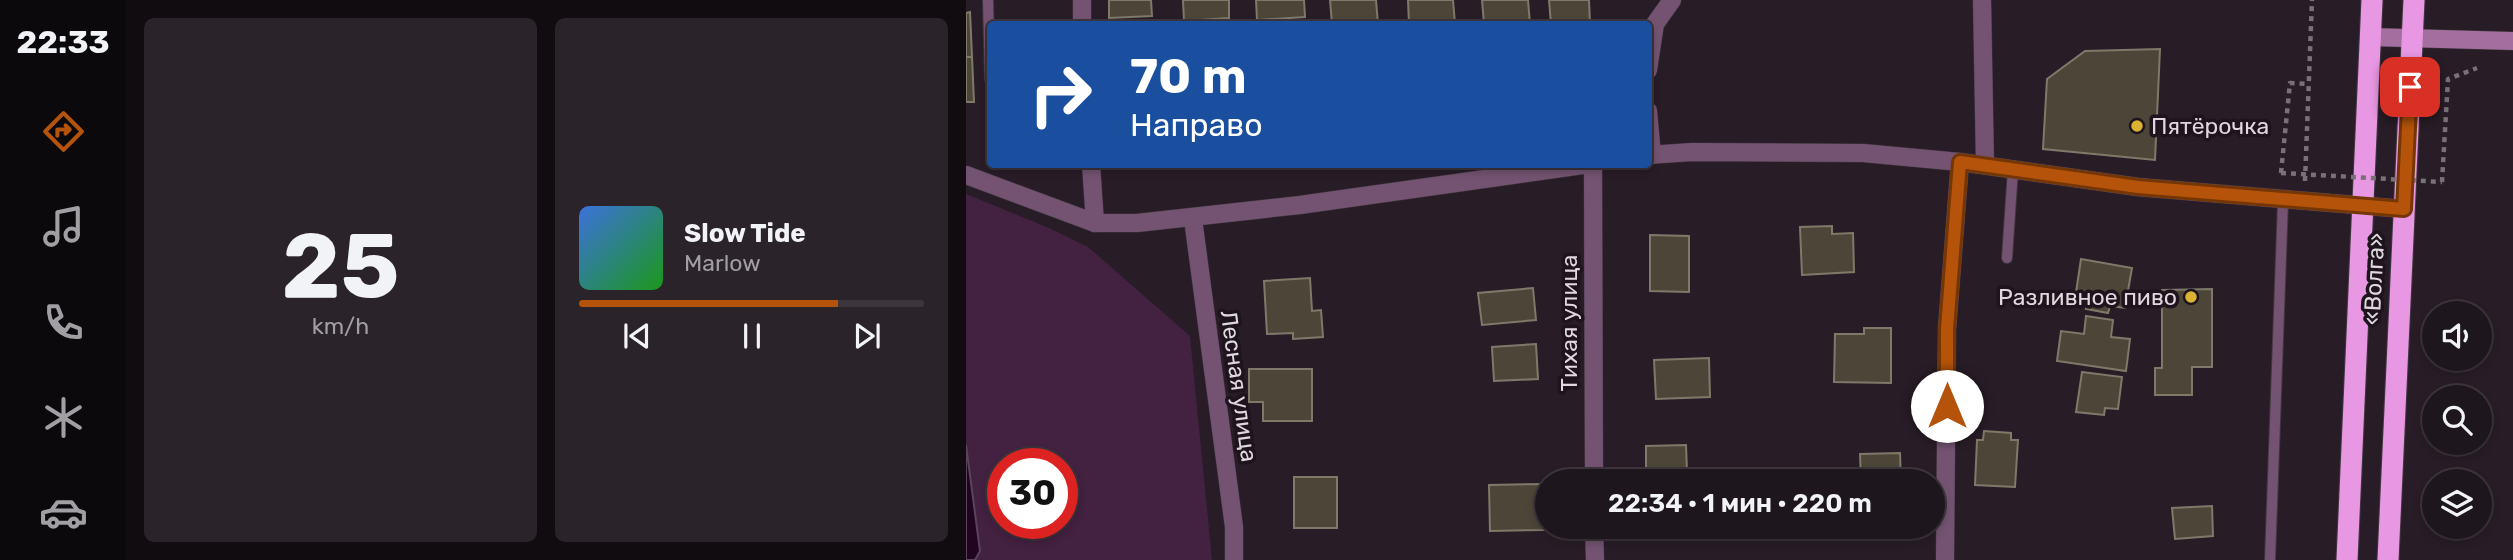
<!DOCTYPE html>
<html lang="ru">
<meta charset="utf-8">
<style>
:root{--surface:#1e161d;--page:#2b232a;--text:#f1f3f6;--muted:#a19fa4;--line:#3c353b;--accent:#b45309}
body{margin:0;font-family:Rubik,sans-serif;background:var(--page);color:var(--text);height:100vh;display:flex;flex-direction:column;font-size:26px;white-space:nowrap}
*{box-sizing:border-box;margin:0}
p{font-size:23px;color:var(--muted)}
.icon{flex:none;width:38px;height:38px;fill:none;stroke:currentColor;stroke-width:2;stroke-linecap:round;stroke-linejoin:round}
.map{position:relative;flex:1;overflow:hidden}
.panel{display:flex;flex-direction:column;gap:18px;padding:18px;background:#100c10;width:840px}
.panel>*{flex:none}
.banner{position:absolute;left:21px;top:21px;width:665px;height:147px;border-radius:7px;box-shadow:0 4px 10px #0003,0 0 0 2px var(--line);background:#1a4fa0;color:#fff;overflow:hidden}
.tools{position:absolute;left:1456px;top:301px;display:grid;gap:14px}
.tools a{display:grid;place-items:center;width:70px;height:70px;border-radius:50%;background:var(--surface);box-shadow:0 4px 10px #0003,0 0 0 2px var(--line);font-size:35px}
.speed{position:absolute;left:21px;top:448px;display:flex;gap:14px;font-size:35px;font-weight:700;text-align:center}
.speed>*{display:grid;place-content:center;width:91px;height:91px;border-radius:50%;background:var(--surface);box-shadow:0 4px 10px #0003,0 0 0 2px var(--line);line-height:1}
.speed .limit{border:10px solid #d22;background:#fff;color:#111}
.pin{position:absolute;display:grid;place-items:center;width:60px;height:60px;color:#fff;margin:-30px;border-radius:14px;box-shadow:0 4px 10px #0006}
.me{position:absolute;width:77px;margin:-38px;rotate:0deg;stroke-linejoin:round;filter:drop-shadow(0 0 5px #0008)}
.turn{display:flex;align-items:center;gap:24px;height:147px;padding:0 28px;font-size:32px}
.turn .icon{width:91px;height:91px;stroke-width:2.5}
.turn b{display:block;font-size:49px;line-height:60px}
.panel .widget{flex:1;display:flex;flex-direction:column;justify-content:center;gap:10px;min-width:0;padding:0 24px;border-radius:10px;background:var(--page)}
.panel .dial{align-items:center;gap:0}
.dial b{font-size:91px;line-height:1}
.song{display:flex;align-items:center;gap:21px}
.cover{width:84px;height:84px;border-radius:10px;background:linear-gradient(135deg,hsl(220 70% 55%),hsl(120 70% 35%))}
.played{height:7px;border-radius:4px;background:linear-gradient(90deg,var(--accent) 75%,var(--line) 75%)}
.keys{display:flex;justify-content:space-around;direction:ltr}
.panel .tiles{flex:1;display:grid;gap:18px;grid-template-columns:repeat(2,1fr)}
.trip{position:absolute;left:569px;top:469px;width:410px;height:70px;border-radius:35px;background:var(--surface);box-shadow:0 4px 10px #0003,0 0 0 2px var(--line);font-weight:600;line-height:70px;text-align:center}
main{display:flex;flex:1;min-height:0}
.tab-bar{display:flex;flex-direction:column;width:126px;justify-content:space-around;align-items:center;background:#0c090c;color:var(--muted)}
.tab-bar .icon{width:49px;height:49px}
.tab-bar .active{color:var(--accent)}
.tab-bar b{font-size:32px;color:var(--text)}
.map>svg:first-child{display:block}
.green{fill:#432141;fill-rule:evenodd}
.water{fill:#230322;stroke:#5b435a;stroke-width:2}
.building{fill:#4b4638;stroke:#7f796a;stroke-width:2}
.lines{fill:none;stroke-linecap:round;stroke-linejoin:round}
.lane-casing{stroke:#423741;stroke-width:12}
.street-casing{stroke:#423741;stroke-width:19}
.secondary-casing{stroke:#423741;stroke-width:19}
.highway-casing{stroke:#423741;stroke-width:23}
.path{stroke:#797078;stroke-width:4.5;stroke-dasharray:5 5;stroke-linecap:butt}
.lane{stroke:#735371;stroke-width:10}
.street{stroke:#735371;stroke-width:18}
.secondary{stroke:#a26f9e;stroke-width:18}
.highway{stroke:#e897e2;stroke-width:21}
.path-bridge{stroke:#797078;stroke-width:4.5;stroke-dasharray:5 5;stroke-linecap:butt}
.route-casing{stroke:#753606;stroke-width:18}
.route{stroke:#b45309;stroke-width:12}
.poi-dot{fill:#dbb333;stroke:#1e141d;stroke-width:2.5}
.labels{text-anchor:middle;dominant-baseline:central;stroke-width:7;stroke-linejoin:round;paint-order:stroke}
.poi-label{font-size:23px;fill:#dfd8de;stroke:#1e141d;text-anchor:start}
.street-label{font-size:23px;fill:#dfd8de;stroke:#1e141d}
</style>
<main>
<nav class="tab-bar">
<b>22:33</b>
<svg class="icon active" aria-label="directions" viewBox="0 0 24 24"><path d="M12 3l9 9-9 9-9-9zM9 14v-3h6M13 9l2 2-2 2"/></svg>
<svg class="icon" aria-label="music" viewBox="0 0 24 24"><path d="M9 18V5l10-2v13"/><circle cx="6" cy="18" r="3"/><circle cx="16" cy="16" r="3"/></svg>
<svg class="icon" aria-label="phone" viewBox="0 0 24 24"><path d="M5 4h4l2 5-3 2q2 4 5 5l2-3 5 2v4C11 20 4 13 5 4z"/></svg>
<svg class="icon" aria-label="climate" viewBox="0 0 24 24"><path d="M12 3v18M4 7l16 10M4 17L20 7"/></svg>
<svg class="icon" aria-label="car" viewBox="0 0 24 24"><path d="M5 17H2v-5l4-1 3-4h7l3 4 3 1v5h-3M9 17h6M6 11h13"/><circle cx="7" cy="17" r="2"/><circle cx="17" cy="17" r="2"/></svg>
</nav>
<section class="panel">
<div class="tiles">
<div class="widget dial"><b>25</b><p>km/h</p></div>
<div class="widget">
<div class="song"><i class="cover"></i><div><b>Slow Tide</b><p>Marlow</p></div></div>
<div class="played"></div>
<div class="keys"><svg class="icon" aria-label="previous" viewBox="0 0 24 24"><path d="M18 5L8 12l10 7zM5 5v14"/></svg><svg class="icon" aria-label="pause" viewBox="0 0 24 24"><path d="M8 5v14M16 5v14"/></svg><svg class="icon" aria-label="next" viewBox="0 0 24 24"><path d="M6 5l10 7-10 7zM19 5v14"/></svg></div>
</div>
</div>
</section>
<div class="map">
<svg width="1547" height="560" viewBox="0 0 1547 560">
<rect width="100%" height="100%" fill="#281d27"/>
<path class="green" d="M0,194l83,34 39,19 102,89 22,224h-237l5,-10 -14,-105zM37,464h59v59h-59z"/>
<polygon class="water" points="0,445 14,551 9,560 0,560"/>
<g class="building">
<polygon points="143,0 185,0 186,16 143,18"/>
<polygon points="217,0 263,0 263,18 218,21"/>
<polygon points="290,0 338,0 339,17 291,20"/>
<polygon points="364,0 410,0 412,24 366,24"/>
<polygon points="442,0 487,0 489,24 443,24"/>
<polygon points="516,0 562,0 564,24 518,24"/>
<polygon points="583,0 623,0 624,24 585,24"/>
<polygon points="4,12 6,57 0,57 0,13"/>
<polygon points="1194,49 1189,160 1077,149 1081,79 1119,51"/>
<polygon points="0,57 6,57 8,102 0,102"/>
<polygon points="866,226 866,234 887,233 888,272 836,275 834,227"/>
<polygon points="684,235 723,236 723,292 684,291"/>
<polygon points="1115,259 1166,268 1159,308 1144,306 1142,313 1120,309 1122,301 1109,299"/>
<polygon points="344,278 346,311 355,310 357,337 327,339 327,333 301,334 298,281"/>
<polygon points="567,288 570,320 516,325 512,293"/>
<polygon points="1246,289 1246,367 1226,367 1226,395 1189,395 1189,368 1196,368 1196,290"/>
<polygon points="1120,316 1147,320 1145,337 1164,339 1160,371 1091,361 1095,331 1118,334"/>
<polygon points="898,328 925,328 925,383 868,382 869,334 898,334"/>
<polygon points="570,344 572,379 528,381 526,347"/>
<polygon points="743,358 744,397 690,399 688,360"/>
<polygon points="283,369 346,369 346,421 297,421 297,402 283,402"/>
<polygon points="1116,372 1156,377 1152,409 1139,408 1138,415 1110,412"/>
<polygon points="1018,431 1045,433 1045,440 1052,440 1049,487 1009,485 1011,440 1017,440"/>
<polygon points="720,445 721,472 727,471 727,481 680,481 680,446"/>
<polygon points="934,453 935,481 895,481 894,454"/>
<rect x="328" y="477" width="43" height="51"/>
<polygon points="577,484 578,530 524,531 523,485"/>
<polygon points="1246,506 1247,536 1209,539 1206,508"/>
</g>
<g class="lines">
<g class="lane-casing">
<g id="lane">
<polyline points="22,0 24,79"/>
<polyline points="1041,258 1047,169"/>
<polyline points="1304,560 1317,201"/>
</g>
</g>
<g class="street-casing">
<g id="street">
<polyline points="116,0 116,24"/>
<polyline points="1016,0 1019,165"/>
<polyline points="682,70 689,24 706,0"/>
<polyline points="682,111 686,155"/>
<polyline points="682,155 726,152 897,153 994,162 1172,187 1438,209"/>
<polyline points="125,164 129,223"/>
<polyline points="627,164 628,481"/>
<polyline points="0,175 129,223 171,223 334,205 624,164"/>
<polyline points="227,219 268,527 268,560"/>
<polyline points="628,527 629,560"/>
<polyline points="979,560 981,329 994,162"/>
</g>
</g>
<g class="secondary-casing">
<polyline id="secondary" points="1404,37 1547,41"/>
</g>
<g class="highway-casing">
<g id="highway">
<polyline points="1381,560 1406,0"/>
<polyline points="1422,560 1448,0"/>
</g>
</g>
<g class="path">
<polyline points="1315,173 1324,83 1343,84"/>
<polyline points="1339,181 1346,0"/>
<polyline points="1476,182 1482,79 1511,68"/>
</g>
<use href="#lane" class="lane"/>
<use href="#street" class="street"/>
<use href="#secondary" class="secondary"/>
<use href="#highway" class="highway"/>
<polyline class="path-bridge" points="1315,173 1476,182"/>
</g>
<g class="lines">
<g class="route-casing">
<polyline id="route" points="981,406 981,329 994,162 1172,187 1438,209 1444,87"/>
</g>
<use href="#route" class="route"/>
</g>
<g class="poi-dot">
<circle cx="1171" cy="126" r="7"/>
<circle cx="1225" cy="297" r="7"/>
</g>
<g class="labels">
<g class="poi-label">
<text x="1185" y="126">Пятёрочка</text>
<text x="1211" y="297" text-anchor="end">Разливное пиво</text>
</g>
<g class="street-label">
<text transform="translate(1408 279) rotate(-87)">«Волга»</text>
<text transform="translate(603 323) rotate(-90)">Тихая улица</text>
<text transform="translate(273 386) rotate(82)">Лесная улица</text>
</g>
</g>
</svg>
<div class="tools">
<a><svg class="icon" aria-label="sound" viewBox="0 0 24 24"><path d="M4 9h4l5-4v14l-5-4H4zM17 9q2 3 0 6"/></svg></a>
<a><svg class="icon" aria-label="search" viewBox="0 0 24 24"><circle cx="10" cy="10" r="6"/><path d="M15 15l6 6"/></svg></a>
<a><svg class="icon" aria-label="layers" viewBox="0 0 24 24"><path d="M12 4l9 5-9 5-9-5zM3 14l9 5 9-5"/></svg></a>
</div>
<div class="speed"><div class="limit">30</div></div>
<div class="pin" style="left:1444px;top:87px;background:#d93025"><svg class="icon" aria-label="arrive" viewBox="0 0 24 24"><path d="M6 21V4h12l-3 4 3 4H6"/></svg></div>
<svg class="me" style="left:981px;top:406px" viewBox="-20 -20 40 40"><circle r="19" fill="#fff"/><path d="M0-13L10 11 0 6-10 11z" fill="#b45309"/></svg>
<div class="trip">22:34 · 1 мин · 220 m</div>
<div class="banner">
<div class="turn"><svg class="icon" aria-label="right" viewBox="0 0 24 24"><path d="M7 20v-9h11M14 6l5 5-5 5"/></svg><div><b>70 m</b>Направо</div></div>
</div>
</div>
</main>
